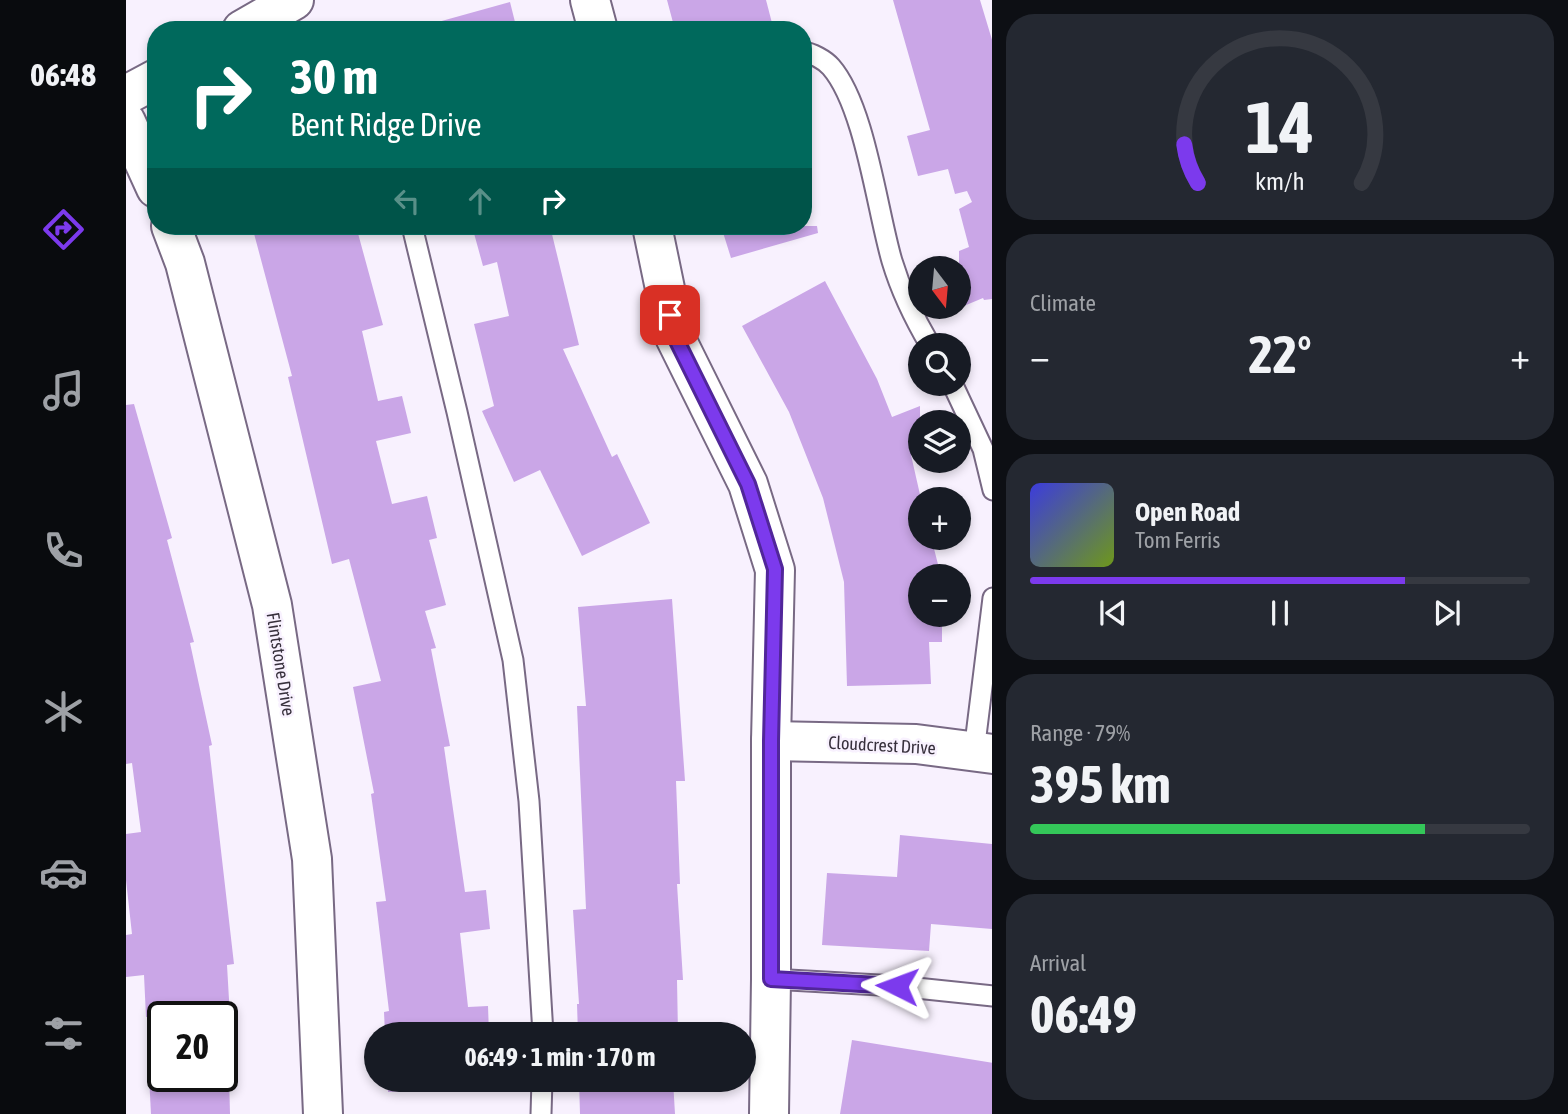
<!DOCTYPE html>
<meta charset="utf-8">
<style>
:root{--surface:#171b24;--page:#242831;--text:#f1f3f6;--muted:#9ea1a6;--line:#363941;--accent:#7c3aed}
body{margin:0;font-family:"Asap Condensed",sans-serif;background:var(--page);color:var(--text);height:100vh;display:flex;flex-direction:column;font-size:26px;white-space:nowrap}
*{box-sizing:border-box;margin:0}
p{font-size:23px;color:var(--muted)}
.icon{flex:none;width:38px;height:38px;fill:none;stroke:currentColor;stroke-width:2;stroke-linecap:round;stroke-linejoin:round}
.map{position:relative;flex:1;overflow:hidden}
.drawer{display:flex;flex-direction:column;gap:14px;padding:14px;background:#0d0f14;width:576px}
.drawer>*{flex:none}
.banner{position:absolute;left:21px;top:21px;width:665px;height:214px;border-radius:28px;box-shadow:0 4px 10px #0003;background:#00695c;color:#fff;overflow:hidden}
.needle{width:46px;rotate:164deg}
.tools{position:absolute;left:782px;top:256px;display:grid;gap:14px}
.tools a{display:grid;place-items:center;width:63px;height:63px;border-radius:50%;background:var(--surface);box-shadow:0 4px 10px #0003;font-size:35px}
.speed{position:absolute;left:21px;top:1001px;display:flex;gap:14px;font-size:35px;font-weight:700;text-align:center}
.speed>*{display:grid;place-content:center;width:91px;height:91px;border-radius:50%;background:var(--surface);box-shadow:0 4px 10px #0003;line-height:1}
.speed .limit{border:4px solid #111;border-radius:10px;background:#fff;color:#111}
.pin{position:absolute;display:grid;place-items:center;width:60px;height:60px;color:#fff;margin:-30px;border-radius:14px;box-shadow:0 4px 10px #0006}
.me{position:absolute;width:77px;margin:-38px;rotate:273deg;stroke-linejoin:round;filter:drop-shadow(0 0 5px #0008)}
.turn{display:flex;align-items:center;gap:24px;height:147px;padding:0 28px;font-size:32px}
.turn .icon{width:91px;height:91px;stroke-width:2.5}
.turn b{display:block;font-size:49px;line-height:60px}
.lanes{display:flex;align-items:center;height:66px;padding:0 28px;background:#0003;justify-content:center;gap:35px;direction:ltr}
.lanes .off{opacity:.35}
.big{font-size:52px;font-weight:700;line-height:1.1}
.drawer .widget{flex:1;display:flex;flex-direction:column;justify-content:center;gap:10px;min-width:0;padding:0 24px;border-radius:28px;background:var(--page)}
.drawer .dial{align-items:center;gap:0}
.dial svg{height:182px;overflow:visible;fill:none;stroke:var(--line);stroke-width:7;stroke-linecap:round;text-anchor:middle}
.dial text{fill:var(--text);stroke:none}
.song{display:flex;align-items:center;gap:21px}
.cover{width:84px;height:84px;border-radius:10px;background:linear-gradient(135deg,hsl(240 70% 55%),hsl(80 70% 35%))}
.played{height:7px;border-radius:4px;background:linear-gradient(90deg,var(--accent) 75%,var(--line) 75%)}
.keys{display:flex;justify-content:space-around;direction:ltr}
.heat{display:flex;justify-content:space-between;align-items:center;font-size:38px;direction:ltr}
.charge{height:10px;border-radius:5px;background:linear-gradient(90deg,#34c759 79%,var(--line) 0)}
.trip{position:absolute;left:238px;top:1022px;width:392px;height:70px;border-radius:35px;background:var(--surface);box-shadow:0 4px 10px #0003;font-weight:700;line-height:70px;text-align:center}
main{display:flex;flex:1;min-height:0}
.menu{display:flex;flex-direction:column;width:126px;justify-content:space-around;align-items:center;background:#090b0e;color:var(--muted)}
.menu .icon{width:49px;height:49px}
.menu .active{color:var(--accent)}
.menu b{font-size:32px;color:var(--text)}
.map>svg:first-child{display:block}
.building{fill:#caa6e7}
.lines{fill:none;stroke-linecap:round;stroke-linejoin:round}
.lane-casing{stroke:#786984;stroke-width:23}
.street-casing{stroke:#786984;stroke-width:42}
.secondary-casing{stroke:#786984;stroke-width:42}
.lane{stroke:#fff;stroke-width:19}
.street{stroke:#fff;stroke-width:38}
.secondary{stroke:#fff;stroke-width:38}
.route-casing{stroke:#51269a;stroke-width:18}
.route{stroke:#7c3aed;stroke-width:12}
.labels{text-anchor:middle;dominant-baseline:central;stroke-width:5;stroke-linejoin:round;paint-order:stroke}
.street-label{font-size:18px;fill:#37303c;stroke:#f8f1fe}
</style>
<main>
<nav class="menu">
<b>06:48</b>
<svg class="icon active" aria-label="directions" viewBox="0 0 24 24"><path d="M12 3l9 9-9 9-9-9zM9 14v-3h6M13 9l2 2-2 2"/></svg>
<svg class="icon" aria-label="music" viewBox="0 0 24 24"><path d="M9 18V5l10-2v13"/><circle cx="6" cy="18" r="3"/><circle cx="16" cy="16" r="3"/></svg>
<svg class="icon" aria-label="phone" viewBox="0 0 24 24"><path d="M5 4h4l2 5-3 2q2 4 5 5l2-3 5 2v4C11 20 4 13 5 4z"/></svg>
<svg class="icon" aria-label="climate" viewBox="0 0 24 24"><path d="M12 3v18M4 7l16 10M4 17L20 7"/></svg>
<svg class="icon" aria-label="car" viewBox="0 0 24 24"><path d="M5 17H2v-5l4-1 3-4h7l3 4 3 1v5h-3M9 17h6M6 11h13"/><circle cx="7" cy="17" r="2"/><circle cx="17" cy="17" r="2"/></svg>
<svg class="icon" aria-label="filters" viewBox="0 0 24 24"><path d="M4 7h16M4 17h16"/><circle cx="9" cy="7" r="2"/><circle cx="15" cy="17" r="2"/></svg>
</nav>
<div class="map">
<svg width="867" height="1114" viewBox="0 0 867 1114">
<rect width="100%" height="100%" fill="#f8f1fe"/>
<g class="building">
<polygon points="541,0 640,0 646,23 623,30 549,30"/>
<polygon points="767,0 854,0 867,43 867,299 858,300 857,298 833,308 833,251 843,247 833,209 846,202 841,191 829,194 822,169 792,176 781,136 804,130"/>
<polygon points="384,2 391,30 313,30 312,22"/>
<polygon points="126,226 230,226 257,325 236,331 252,401 276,396 285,433 250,441 266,504 301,496 311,538 303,540 320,605 299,611 310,648 305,649 324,746 318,747 339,892 360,890 364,929 334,933 342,1007 362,1006 363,1034 259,1034 258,1012 263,1011 250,902 260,901 245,794 248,793 227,687 255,681 223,559 206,564 162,377 166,376"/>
<polygon points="346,226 424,226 453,345 437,349 486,457 491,454 524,523 456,556 414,470 388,482 356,411 368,406 348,324 383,316 371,262 357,266"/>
<polygon points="595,226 691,226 692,233 605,258"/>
<polygon points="699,281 751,379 766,417 794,406 794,451 785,455 795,499 794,537 805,537 815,576 794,576 794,614 816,614 816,642 803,642 805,684 721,686 718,582 697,498 663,412 616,326"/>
<polygon points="8,404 46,538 41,540 68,642 64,643 86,745 83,746 108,964 101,965 104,1017 20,1017 18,975 0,977 0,935 6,934 0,880 0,834 15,832 6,763 0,764 0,405"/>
<polygon points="546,599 559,781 550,781 554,884 551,884 557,980 551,980 552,1034 452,1034 451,1004 453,1004 447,910 460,909 451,706 460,706 452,607"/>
<polygon points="774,835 867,844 867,929 805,924 803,951 696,945 701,873 771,877"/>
<polygon points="726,1040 867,1063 867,1114 714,1114"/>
<polygon points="23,1076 103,1076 104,1114 25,1114"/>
<polygon points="261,1080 366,1080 366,1087 262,1092"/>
<polygon points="453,1080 553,1080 547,1080 549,1114 454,1114"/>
</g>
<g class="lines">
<g class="lane-casing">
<g id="lane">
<path d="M677,52c9,1 22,8 28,15 34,39 46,143 61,194 9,30 22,57 38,84"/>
<polyline points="286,226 331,412 387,660 403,801 417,1034"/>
<polyline points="826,383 857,449 867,490"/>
<polyline points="848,752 867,598"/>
<polyline points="645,979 771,986 867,996"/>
<polyline points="415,1114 416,1080"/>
</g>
</g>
<g class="street-casing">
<g id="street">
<polyline points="464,0 472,30"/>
<polyline points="0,122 30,188"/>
<polyline points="45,226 59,263 146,605 186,859 197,1114"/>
<polyline points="526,226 549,337 622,484 649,570 645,741 645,979 643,1114"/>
<polyline points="645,741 790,744 867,754"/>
</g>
</g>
<g class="secondary-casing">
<g id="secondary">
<polyline points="116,30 168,0"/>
<polyline points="0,95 30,79"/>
</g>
</g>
<use href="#lane" class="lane"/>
<use href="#street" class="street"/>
<use href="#secondary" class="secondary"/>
</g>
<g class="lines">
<g class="route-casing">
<polyline id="route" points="544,315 549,337 622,484 649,569 645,741 645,979 771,986"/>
</g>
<use href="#route" class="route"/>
</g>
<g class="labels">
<g class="street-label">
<text transform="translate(155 664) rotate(81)">Flintstone Drive</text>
<text transform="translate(756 745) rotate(3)">Cloudcrest Drive</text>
</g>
</g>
</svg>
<div class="tools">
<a><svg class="needle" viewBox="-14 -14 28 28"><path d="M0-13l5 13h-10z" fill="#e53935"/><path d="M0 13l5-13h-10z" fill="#9ea1a6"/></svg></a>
<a><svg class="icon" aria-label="search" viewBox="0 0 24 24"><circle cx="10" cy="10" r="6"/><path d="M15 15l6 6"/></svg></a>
<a><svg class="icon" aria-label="layers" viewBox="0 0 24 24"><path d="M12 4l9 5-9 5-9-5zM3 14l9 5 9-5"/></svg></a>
<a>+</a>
<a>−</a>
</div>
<div class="speed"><div class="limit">20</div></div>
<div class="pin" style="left:544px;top:315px;background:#d93025"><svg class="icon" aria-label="arrive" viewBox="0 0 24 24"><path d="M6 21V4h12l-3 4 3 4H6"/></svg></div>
<svg class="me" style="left:771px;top:986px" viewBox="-20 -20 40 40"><path d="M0-17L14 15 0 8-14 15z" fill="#7c3aed" stroke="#fff" stroke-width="4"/></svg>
<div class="trip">06:49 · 1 min · 170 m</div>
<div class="banner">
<div class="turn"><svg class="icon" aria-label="right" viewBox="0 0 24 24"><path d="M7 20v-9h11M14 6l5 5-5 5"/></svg><div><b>30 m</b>Bent Ridge Drive</div></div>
<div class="lanes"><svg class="icon off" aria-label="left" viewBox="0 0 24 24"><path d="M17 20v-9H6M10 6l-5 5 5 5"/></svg><svg class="icon off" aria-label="ahead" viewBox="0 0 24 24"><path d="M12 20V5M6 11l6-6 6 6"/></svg><svg class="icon" aria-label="right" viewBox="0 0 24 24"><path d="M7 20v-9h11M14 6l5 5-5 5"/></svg></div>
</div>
</div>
<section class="drawer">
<div class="widget dial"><svg viewBox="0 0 100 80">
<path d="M14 69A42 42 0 1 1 86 69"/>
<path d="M14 69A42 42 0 0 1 8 52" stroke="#7c3aed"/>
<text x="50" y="56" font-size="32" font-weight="700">14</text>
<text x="50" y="72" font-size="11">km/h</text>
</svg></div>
<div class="widget"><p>Climate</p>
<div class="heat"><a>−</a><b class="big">22°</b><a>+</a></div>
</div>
<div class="widget">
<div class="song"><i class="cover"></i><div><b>Open Road</b><p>Tom Ferris</p></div></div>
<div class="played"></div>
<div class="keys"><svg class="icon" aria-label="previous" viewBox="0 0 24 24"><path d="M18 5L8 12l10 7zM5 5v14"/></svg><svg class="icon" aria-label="pause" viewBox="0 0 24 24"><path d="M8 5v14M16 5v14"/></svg><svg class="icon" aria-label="next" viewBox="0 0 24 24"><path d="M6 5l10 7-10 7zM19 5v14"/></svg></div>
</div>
<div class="widget"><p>Range · 79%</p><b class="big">395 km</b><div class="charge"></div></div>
<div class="widget"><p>Arrival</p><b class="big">06:49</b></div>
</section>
</main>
